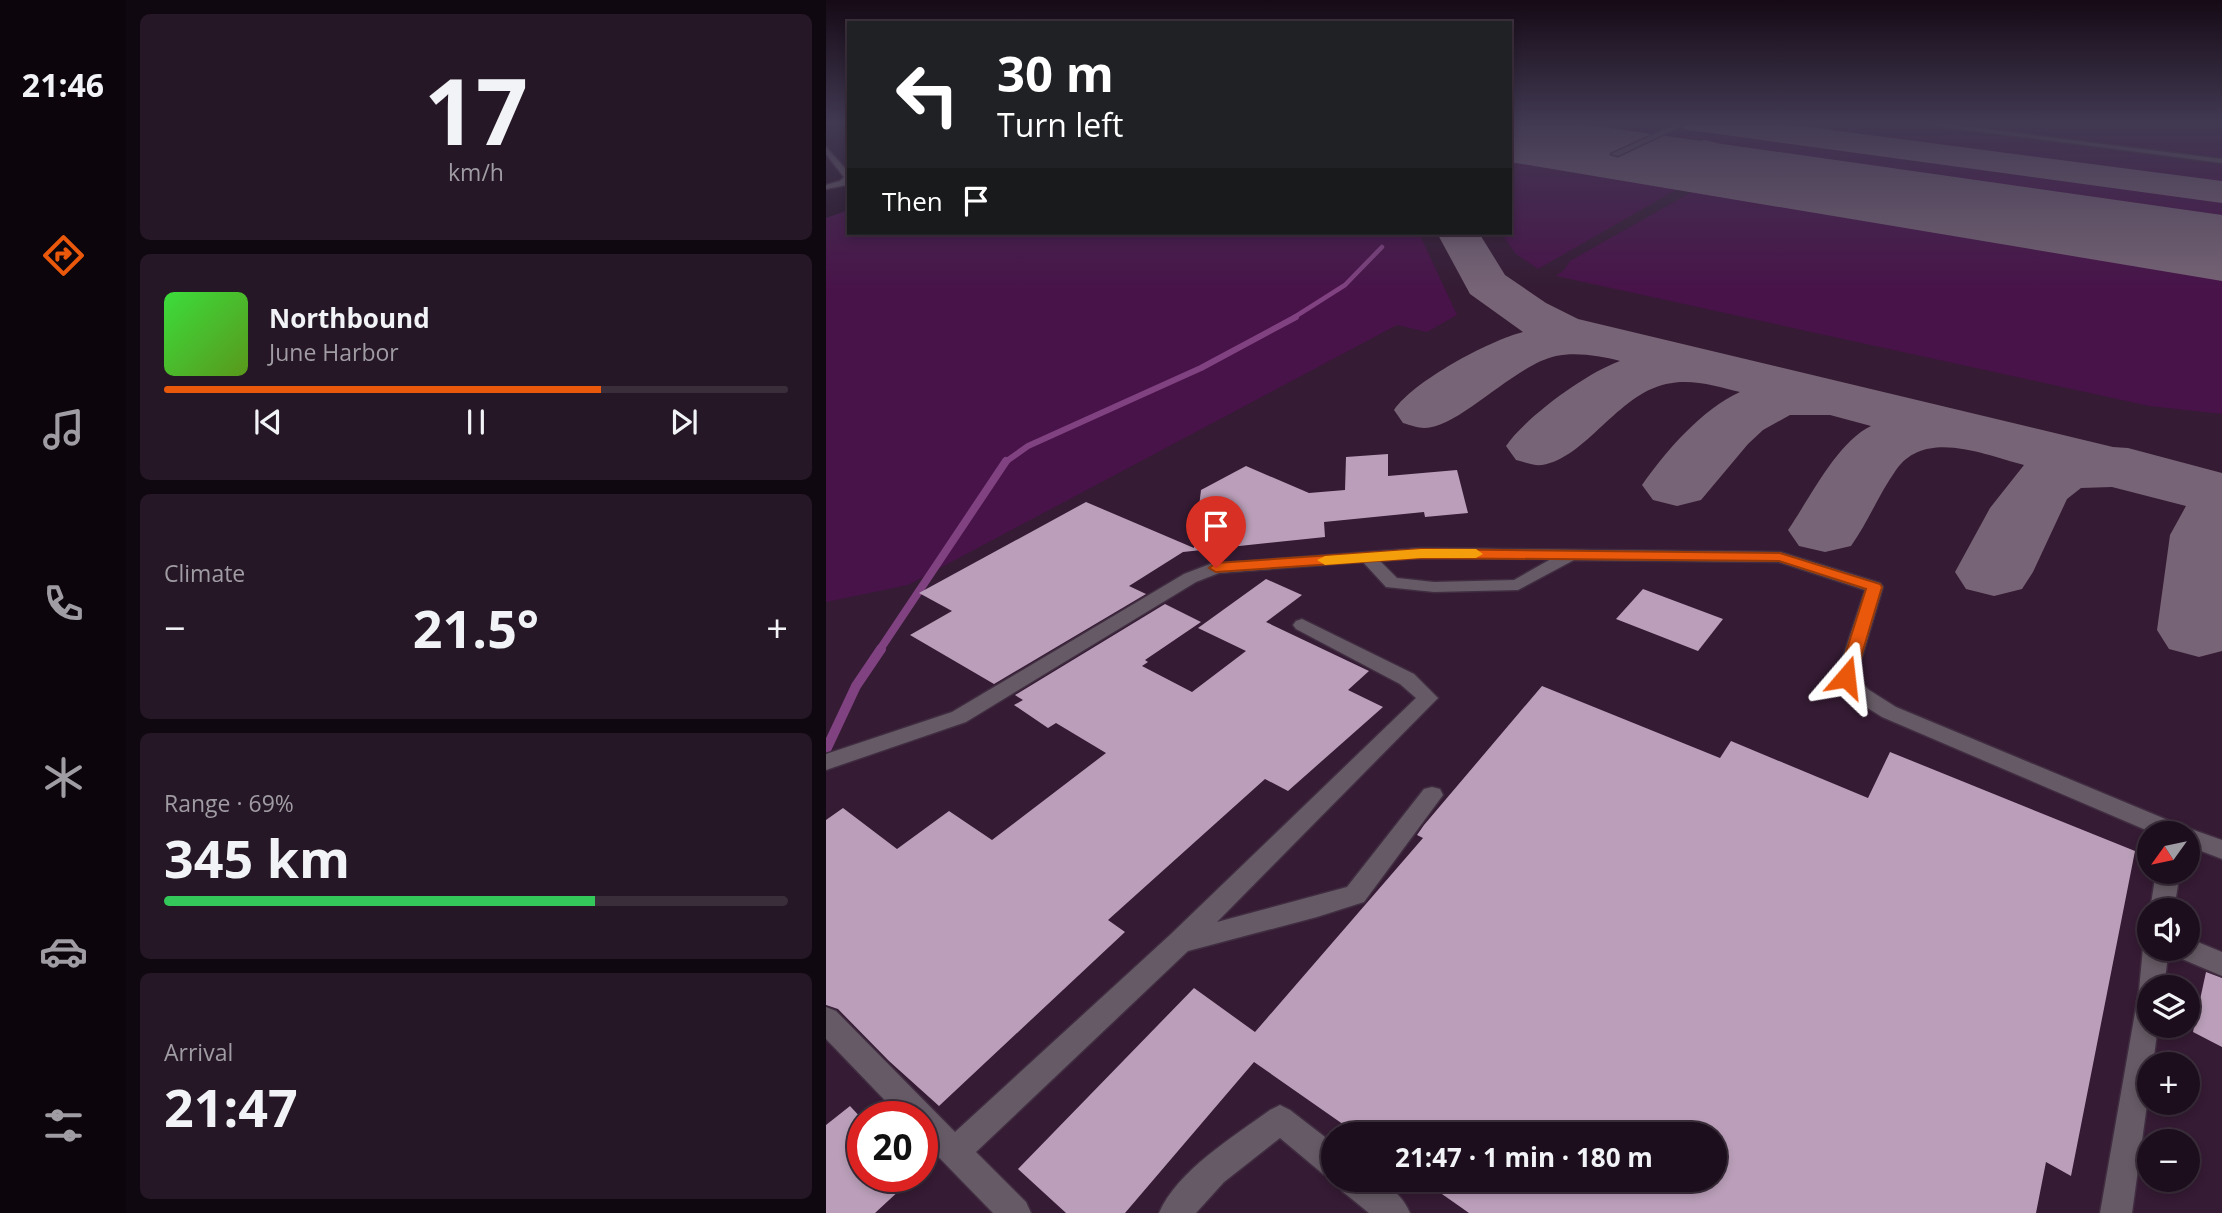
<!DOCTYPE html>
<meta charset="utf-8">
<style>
:root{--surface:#1d0e1d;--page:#251726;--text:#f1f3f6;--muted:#a09ca4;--line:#3b2e3b;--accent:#ea580c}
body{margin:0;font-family:"Open Sans",sans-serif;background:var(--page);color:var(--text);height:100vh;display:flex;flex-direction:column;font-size:26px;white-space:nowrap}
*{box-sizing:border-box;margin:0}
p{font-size:23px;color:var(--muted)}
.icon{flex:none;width:38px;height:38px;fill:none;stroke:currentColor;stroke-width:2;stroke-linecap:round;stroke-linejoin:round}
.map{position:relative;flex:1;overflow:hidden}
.side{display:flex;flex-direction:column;gap:14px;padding:14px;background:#100810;width:700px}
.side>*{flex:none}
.banner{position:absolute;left:21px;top:21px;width:665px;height:214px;border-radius:0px;box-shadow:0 4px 10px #0003,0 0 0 2px var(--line);background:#202124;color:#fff;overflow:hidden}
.needle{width:46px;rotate:237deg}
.fabs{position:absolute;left:1311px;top:821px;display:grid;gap:14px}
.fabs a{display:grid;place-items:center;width:63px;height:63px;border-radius:50%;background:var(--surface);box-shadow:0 4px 10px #0003,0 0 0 2px var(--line);font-size:35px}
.speed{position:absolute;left:21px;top:1101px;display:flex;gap:14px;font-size:35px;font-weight:700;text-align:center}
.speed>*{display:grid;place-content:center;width:91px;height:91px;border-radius:50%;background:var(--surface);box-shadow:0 4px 10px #0003,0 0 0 2px var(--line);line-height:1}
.speed .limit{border:10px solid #d22;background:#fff;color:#111}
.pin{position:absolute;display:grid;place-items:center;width:60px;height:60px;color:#fff;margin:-72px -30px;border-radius:50% 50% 50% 0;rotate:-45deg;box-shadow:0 0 7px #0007}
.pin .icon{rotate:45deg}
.me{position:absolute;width:77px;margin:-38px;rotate:17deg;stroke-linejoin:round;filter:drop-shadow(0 0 5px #0008)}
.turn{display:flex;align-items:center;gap:24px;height:147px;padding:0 35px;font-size:32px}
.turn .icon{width:91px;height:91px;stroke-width:2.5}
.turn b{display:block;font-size:49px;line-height:60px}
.then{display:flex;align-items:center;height:66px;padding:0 35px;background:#0003;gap:14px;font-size:26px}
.big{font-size:52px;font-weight:700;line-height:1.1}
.side .widget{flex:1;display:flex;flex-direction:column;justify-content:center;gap:10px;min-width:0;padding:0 24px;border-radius:10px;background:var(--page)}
.side .dial{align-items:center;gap:0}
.dial b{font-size:91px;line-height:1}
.song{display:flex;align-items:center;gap:21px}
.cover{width:84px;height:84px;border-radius:10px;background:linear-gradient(135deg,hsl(120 70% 55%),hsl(90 70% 35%))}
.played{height:7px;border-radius:4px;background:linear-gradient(90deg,var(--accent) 70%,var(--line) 70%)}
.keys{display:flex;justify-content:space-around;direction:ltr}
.heat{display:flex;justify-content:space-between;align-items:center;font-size:38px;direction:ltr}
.charge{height:10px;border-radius:5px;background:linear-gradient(90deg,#34c759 69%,var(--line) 0)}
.trip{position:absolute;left:495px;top:1122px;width:406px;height:70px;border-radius:35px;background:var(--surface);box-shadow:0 4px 10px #0003,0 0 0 2px var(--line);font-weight:700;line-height:70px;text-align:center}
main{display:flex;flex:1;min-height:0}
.menu{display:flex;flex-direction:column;width:126px;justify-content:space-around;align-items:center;background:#0c060c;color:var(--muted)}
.menu .icon{width:49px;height:49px}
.menu .active{color:var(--accent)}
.menu b{font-size:32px;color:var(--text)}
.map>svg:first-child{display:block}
.built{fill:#351b34;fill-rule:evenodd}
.green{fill:#481349}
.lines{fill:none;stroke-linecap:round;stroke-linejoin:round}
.stream-far3{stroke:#814281;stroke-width:4.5}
.stream-far2{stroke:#814281;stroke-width:6}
.stream-far1{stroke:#814281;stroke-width:8}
.stream{stroke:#814281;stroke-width:10}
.taxiway{fill:#776476;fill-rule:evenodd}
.runway{fill:#776476;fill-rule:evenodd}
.building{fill:#bb9fba}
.minor-casing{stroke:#412d41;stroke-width:3}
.minor{fill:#655a65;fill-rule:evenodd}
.route{fill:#ea580c;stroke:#983908;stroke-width:2}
.slow{fill:#f59e0b}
</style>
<main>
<nav class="menu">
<b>21:46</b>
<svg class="icon active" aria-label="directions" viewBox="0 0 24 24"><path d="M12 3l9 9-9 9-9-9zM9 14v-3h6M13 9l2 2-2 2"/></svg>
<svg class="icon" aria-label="music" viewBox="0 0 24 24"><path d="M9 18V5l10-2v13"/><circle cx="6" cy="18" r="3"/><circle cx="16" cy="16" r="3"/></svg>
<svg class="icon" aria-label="phone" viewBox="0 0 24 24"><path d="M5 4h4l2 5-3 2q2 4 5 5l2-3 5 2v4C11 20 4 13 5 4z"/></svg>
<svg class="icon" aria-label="climate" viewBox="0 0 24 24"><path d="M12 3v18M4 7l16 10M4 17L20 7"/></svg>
<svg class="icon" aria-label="car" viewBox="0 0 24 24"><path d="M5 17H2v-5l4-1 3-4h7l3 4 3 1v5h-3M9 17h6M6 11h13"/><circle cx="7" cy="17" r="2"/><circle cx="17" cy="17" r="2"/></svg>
<svg class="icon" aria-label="filters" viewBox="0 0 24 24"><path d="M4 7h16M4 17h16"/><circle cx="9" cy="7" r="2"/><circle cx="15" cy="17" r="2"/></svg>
</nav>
<section class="side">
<div class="widget dial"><b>17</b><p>km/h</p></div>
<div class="widget">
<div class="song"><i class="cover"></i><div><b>Northbound</b><p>June Harbor</p></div></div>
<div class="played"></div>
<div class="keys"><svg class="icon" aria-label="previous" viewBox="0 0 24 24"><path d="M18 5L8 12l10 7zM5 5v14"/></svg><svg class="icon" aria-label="pause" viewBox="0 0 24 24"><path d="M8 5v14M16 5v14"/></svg><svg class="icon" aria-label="next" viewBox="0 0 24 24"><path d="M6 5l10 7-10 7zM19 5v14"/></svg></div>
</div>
<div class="widget"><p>Climate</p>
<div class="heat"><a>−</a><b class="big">21.5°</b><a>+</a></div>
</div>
<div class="widget"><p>Range · 69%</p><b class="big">345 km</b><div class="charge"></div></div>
<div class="widget"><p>Arrival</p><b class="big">21:47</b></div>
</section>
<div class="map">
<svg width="1396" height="1213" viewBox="0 0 1396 1213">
<rect width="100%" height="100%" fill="#271227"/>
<path class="built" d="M684,121h712v1092h-1396v-995l23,-8v23h661zM1323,833h39v39h-39zM1323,910h39v38h-39zM1323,987h39v39h-39zM1323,1064h39v38h-39zM37,1116h59v60h-59zM508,1134h381v46h-381zM1323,1141h39v39h-39z"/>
<g class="green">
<polygon points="684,121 863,121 1396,192 1396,229 876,153 877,151 872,153 684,125"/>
<polygon points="952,121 1067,121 1396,161 1396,184 963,128 951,124"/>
<polygon points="1083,121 1154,127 1161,121 1396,121 1396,159"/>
<polygon points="700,157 862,183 712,269 690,254 675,233 684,233 684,158"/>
<polygon points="876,186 1367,265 1396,275 1396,414 1323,406 730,276 738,270 744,261"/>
<polygon points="23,210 23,233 593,233 631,315 601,332 571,325 82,585 0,602 0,218"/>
</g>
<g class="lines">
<polyline class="stream-far3" points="467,318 519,285 556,247"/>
<polyline class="stream-far2" points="178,463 202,446 375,368 470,317"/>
<polyline class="stream-far1" points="53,651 180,461"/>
<polyline class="stream" points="0,750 30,686 55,649"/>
<g class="taxiway">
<polygon points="848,121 936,121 1396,181 1396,203 863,130 852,127"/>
<polygon points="684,136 763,140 775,143 780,150 775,157 763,160 684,156"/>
<path d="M879,140l12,3 5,7 -4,5 2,3 20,6 5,8 -5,8c-19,4 -39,-2 -53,-17 -24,5 -51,6 -75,0l-5,-7 5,-7 12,-3 44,1z"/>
<path d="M611,233h42l26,42 41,28 32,16 535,128 15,1 94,25v178l-23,6 -30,-8 -12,-19 13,-95 16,-29 -74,-19 -31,1 -14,11 -34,73 -11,17 -28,7 -28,-7 -11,-17 35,-64 34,-43c-39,-10 -99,-37 -128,5 -17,24 -28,52 -45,76l-26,6 -26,-6 -11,-16c22,-32 49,-88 83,-104l-41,-11h-40l-27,15 -15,14 -47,56 -24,6 -24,-6 -11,-15c24,-34 60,-76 98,-93 -23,-6 -49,-14 -74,-8 -49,11 -80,74 -124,81 -8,1 -18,-3 -26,-5l-10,-14c20,-29 80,-73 114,-85 -20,-5 -43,-9 -64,-5 -42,9 -98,73 -132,72 -6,0 -14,-3 -21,-5l-9,-13c20,-29 94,-69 129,-78l-53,-38z"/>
</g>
<polygon class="runway" points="684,121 735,121 1396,215 1396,281 684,162"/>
</g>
<g class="building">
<polygon points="562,454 562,476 631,470 642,513 599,517 598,512 498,522 499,537 357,552 303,586 320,594 168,684 84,635 126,611 93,593 260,502 368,548 375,490 420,466 483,493 519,490 520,457"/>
<polygon points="440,579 476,595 440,622 543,671 522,690 557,707 462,791 439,779 282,920 299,932 113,1106 63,1061 12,1009 0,1005 0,820 17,808 71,849 123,811 166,840 280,753 230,723 222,728 188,705 197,700 189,695 339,604 375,622 319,660 322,662 316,666 366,692 420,651 372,628"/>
<polygon points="817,589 897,619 872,651 790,619"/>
<polygon points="716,686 894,758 905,741 1042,798 1064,752 1309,851 1245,1176 1220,1162 1210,1213 643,1213 596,1180 889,1180 889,1134 531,1134 428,1062 299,1213 240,1213 192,1169 368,988 429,1032 597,838 591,835 598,825"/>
<polygon points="1380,972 1396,978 1396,1047 1367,1032"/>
<polygon points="24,1106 37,1120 37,1176 89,1176 49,1213 0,1213 0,1125"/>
</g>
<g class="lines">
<g class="minor-casing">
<g id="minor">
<polygon points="857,121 866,121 792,156 785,154"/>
<polygon points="1073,121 1094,121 1396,159 1396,163"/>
<polygon points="0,147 23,173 20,185 0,189 0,185 14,181 18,177 0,154"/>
<path d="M595,548l359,4 100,31 3,4 -27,90 13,13 27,17 286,119 2,3 4,-1 34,12v19l-34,-13v-13h-35l-271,-116 -27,-17 -19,-22 29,-88 -86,-28 -205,-2 -56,30 -84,2 -48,-5 -23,-25 -144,11 -23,9 -230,140 -140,48v-16l126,-42 232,-138 26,-10zM595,558l130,1 -37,21 -80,2 -37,-4 -17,-17z"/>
<polygon points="476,619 588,674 612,698 391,922 521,887 598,789 606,787 614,789 617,795 538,902 491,917 362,951 150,1152 200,1202 205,1213 167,1213 96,1140 96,1116 74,1116 0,1039 0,1007 10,1011 129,1132 345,934 590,698 574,684 470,629 467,625 470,621"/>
<polygon points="1330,872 1354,872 1348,910 1324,910"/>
<polygon points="1362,938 1396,952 1396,976 1349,956 1346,948 1362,948"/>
<polygon points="1323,939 1323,948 1343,948 1338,987 1323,987 1323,1026 1332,1026 1327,1064 1323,1064 1323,1090 1306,1213 1274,1213 1313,990 1317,948"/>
<path d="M454,1105l10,5 44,34v34l-11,-4 -43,-36 -56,44 -28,31h-37c18,-42 75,-77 111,-103z"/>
<path d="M512,1180c30,-3 58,1 72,33h-41l-27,-22z"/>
</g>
</g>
<use href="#minor" class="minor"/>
</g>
<linearGradient id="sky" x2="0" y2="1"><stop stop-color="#150a15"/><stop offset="0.42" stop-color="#413952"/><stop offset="1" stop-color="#413952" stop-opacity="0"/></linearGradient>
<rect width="1396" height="291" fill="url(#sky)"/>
<polygon class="route" points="595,549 954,553 1054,584 1056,587 1029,677 1020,683 1012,677 1040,589 953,561 595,558 390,572 383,568 390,563"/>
<polygon class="slow" points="595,549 650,549 657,554 650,558 595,558 499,565 491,560 499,556"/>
</svg>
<div class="fabs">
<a><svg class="needle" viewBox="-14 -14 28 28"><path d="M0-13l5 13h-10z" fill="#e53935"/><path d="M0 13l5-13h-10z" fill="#a09ca4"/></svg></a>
<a><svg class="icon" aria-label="sound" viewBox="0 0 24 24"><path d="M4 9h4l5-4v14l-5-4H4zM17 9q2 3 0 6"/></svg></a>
<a><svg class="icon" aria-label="layers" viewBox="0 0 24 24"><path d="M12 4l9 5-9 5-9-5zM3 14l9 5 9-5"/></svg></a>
<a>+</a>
<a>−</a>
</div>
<div class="speed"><div class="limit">20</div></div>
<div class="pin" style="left:390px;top:568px;background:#d93025"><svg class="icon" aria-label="arrive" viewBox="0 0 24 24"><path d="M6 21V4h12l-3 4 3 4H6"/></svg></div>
<svg class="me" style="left:1020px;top:677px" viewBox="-20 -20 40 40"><path d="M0-17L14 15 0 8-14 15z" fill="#ea580c" stroke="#fff" stroke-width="4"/></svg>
<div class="trip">21:47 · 1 min · 180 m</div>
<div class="banner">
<div class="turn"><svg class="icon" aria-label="left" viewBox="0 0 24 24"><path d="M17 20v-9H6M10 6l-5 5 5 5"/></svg><div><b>30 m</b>Turn left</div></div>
<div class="then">Then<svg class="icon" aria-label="arrive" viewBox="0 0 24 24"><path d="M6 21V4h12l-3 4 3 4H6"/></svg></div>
</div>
</div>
</main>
